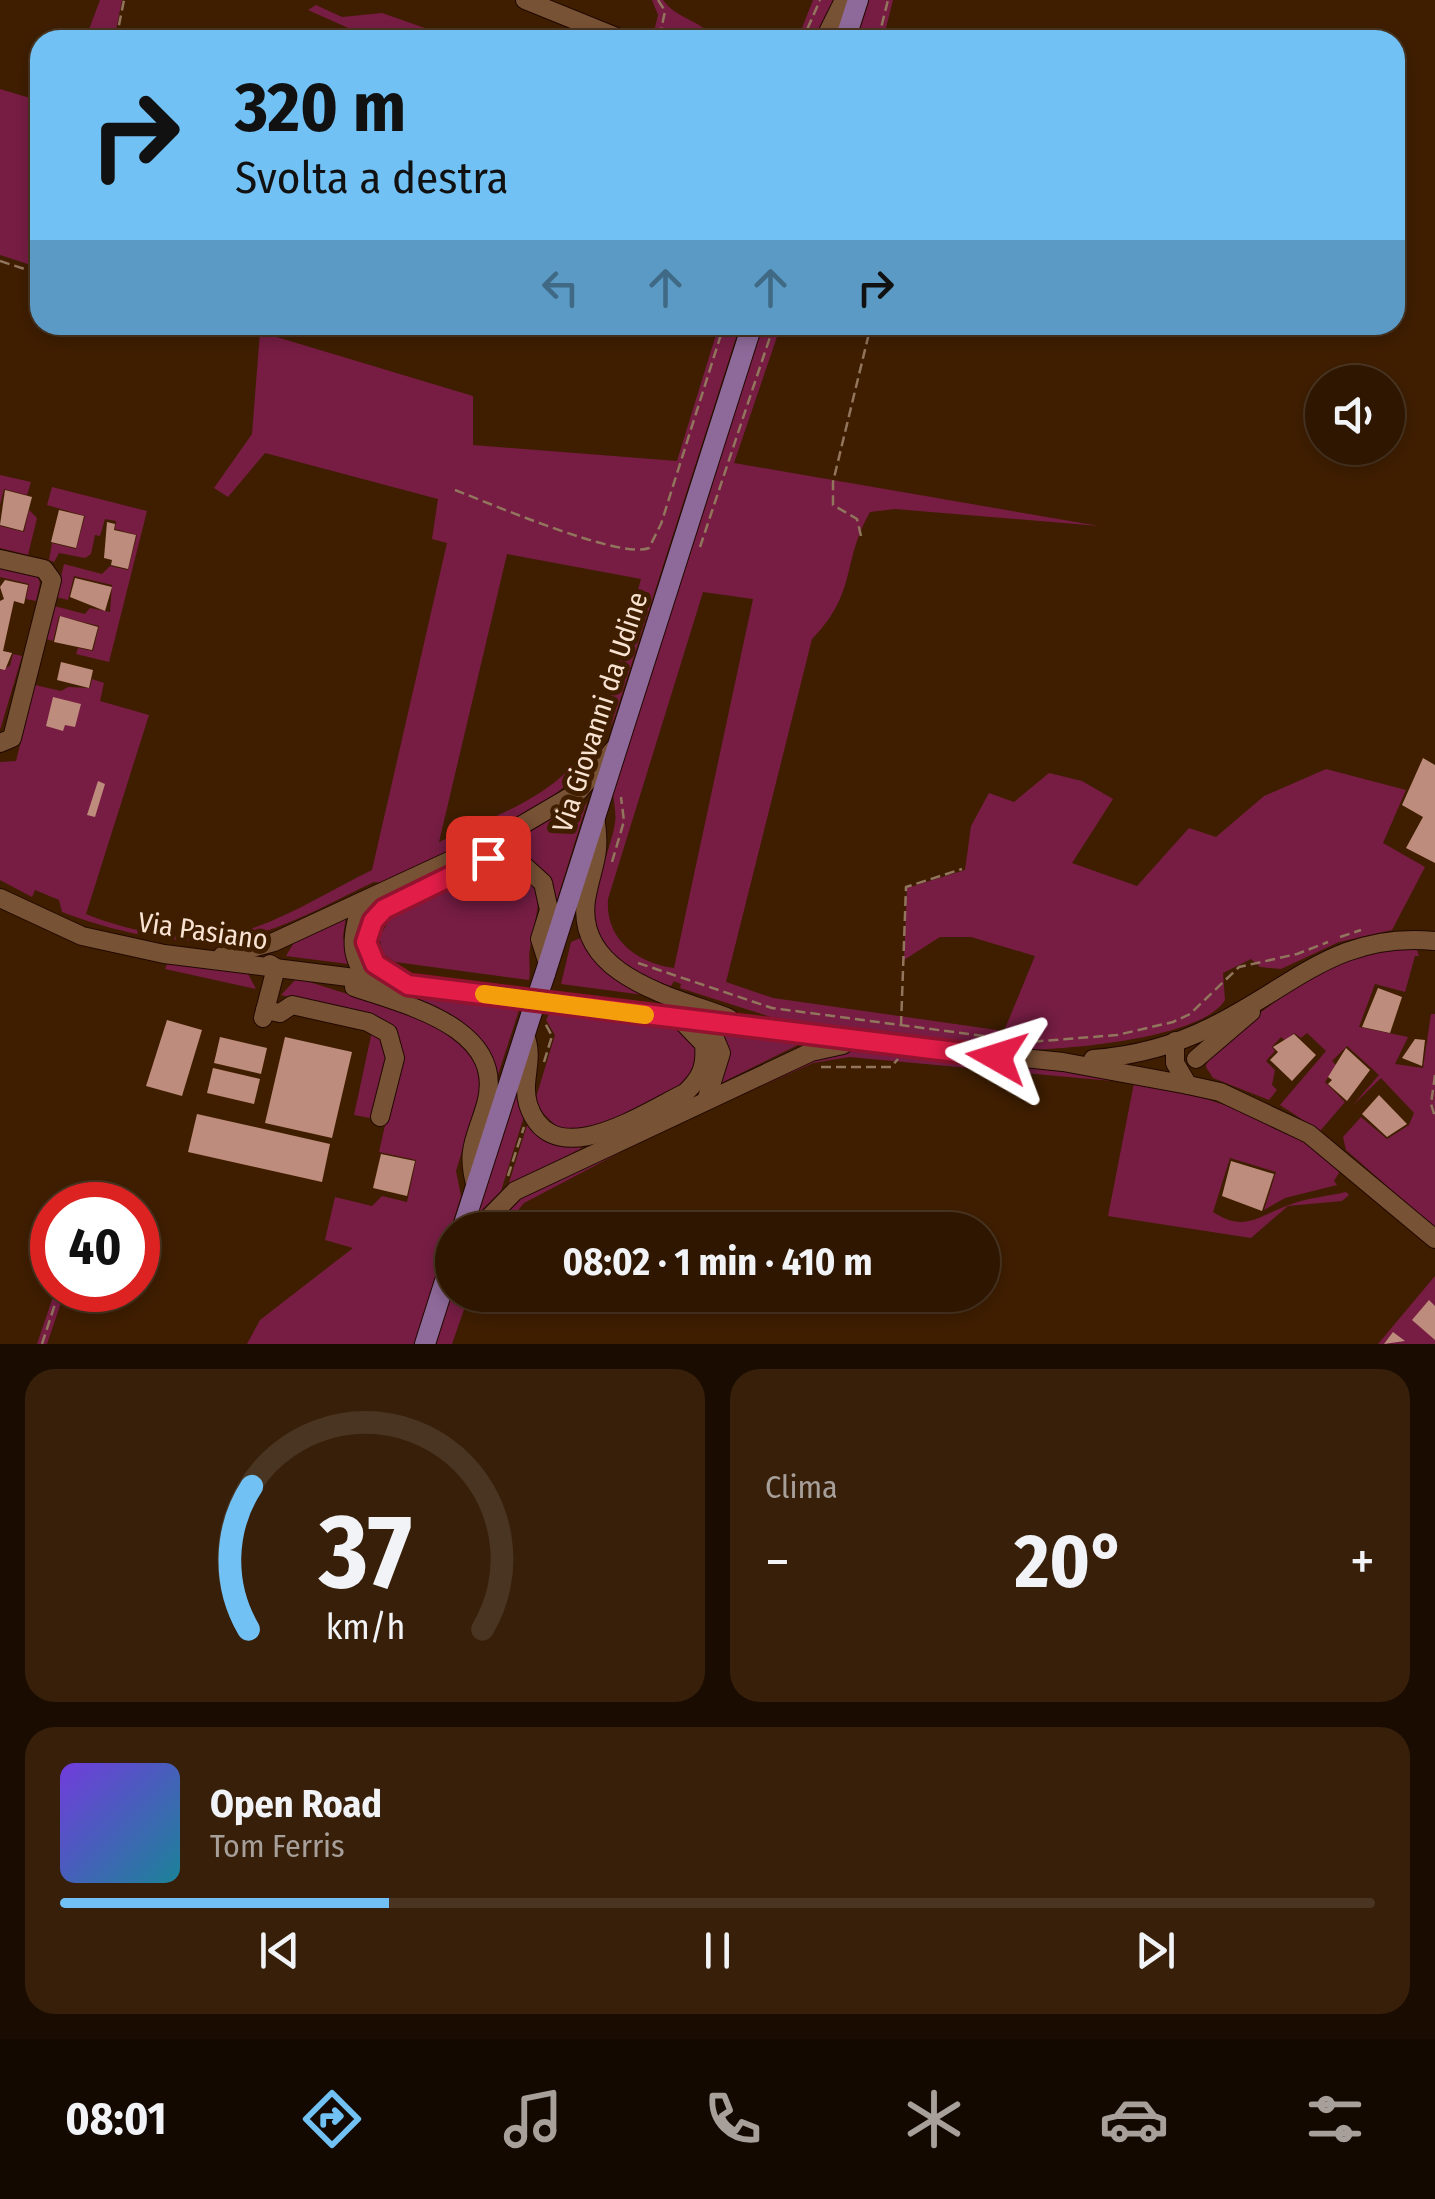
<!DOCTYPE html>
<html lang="it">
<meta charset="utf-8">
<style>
:root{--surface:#2f1600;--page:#371f0a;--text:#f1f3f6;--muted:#a79f99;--line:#4a3522;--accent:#71c1f5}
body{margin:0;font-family:"Fira Sans Condensed",sans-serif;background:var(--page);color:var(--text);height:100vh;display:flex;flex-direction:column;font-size:38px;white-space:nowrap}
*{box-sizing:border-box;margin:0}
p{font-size:32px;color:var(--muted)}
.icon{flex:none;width:55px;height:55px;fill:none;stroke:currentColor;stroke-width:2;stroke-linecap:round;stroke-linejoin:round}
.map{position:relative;height:1344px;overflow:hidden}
.side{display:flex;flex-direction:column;gap:25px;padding:25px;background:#1a0c00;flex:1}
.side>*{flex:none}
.guide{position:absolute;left:30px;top:30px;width:1375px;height:305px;border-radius:30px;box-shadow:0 5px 15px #0003,0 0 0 2px var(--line);background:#71c1f5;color:#111;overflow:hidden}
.fabs{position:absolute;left:1305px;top:365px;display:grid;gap:20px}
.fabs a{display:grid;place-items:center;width:100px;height:100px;border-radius:50%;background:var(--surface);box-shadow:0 5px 15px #0003,0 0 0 2px var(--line);font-size:50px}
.speed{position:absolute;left:30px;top:1182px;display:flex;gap:20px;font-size:50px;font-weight:700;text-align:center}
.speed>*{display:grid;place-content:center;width:130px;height:130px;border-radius:50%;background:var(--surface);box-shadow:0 5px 15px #0003,0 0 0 2px var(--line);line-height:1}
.speed .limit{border:15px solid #d22;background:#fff;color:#111}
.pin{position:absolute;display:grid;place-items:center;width:85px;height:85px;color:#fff;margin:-42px;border-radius:20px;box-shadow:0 5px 15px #0006}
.me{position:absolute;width:110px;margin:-55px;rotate:276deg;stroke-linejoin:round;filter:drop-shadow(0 0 8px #0008)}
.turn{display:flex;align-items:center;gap:35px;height:210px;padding:0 40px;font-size:45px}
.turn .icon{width:130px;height:130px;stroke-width:2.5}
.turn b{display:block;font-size:70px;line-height:85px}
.lanes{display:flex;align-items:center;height:95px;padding:0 40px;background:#0003;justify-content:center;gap:50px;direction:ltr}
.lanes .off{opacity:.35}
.big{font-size:75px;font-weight:700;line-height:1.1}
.side .widget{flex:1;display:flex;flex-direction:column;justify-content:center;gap:15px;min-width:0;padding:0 35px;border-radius:30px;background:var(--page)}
.side .dial{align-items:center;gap:0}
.dial svg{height:260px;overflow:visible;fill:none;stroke:var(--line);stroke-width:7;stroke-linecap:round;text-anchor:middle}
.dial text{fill:var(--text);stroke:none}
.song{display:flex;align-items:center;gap:30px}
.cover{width:120px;height:120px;border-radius:15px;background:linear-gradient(135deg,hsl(260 70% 55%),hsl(190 70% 35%))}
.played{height:10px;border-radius:5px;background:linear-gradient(90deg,var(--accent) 25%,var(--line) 25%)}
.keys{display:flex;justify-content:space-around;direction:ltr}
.heat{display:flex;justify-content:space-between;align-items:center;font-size:55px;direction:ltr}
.side .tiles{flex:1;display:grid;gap:25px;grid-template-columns:1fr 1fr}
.widget:last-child{grid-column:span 2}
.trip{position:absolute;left:435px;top:1212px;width:565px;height:100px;border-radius:50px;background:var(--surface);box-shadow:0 5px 15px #0003,0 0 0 2px var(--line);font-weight:700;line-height:100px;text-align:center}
.menu{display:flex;height:160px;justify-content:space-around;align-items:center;background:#130900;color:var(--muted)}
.menu .icon{width:70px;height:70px}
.menu .active{color:var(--accent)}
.menu b{font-size:45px;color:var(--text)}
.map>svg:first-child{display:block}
.green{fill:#771d44;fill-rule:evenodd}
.building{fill:#be8c7c}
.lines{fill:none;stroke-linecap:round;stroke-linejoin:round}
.minor-casing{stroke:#210900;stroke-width:20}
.major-casing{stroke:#210900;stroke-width:22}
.path{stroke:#91755c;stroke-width:2.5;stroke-dasharray:10 5;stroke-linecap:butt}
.minor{stroke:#785235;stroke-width:18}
.major{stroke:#8e6a9a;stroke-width:20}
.major-bridge-casing{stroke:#210900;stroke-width:22;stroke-linecap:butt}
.major-bridge{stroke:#8e6a9a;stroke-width:20}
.route-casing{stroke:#92132f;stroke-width:25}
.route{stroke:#e11d48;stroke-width:18}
.slow{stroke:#f59e0b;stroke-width:18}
.labels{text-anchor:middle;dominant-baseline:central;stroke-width:10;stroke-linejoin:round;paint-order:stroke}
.street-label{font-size:28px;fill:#f8e2d1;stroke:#3f1e00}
</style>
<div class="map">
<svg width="1435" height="1344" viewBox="0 0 1435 1344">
<rect width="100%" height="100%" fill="#3f1e00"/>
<g class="green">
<polygon points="100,0 122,0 114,40 85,40"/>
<path d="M652,0h11c13,19 39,20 53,40h-64l6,-25z"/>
<polygon points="813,0 835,0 816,40 788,40 802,28"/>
<polygon points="866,0 893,0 883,40 856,40"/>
<polygon points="316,5 342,17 382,13 425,28 421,40 364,40 355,31 308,10"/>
<polygon points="0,89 40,101 40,268 0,255"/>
<path d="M719,325h21l-126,394c-41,94 -145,124 -232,164l-8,-1c-37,17 -74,39 -114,51 -64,18 -137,2 -198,-21l-3,-12 -24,-10 -3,7 -32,-17v-118l16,-1 19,-76 26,6 7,-4 22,1 2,-9 12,4 -4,18 49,14 -63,199c49,20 116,32 167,14 41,-14 80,-39 119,-58l75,-327 -15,-4 6,-40 -173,-46 -37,44 -14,-9 38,-54 8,-102 213,64v49l204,16zM507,554l134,25c-18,60 -34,163 -86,203 -33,26 -78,42 -116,60z"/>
<path d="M761,325h20l-47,138 365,63 -204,-17 -25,3c-29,51 -12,80 -58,127l-86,343 47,16 231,33 31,-75 -64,-19h-31l-36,23 3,-72 58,-18 6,-44 18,-33 25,9 35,-29 33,8 31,18 -41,64 65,23 52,-58 27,9 48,-41 62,-27 80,21 -23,53 42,24 -33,63 -53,12 -58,27 -21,-2 -9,-8 -28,14 2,27c-23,39 -162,50 -206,50l-242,-31 -97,-31 1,-4 -7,-3 -3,5c-22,-5 -36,-13 -54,-28 -46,-37 -10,-89 -2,-135 2,-12 -3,-26 -2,-38zM703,592l50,7 -79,369c-37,-5 -69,-29 -66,-69z"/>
<polygon points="0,475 31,482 27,495 4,489 0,505"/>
<polygon points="52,487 147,511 109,662 76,654 78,648 93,651 99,626 59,616 53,641 46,639 54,606 85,614 90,608 110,612 112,585 74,576 68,600 56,597 64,564 102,574 110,566 128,570 137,535 115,529 116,521 105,519 100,536 95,535 91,554 85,558 59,553 54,562 49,560 52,543 76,549 85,516 47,505"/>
<polygon points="29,510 37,518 28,555 0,548 0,526 24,532"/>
<polygon points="0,568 37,575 40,583 36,601 26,599 29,584 0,577"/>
<polygon points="13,654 22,656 0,730 0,670 10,666"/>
<polygon points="580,799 587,803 556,903 515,854 494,847"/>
<path d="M501,863c53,20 35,43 29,85 -2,11 1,22 -1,32l-134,-18 -12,-8 -4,-17 17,-27z"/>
<polygon points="346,917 343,936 348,964 286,956 296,939"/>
<path d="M583,937c23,31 38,48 76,60l-98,-13 10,-42z"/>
<path d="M1416,947l3,9h-4l-10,36 -30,-8 -16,43 49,10 -13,27 28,4 8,-54h4v214l-89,-78 -3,-13 18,-20 26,22 22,-14 5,-12 -33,-35 -29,28 27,-31 -32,-29 -15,15 4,4 -11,17 20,20 -25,29 -40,-26 46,-54 -19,-18 -6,5 -7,-5 -8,8 -5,-4 -9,10 3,4 -9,10 9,9 -3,15 5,5 -8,10 -56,-22 -7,-11c1,-21 122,-106 147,-115 18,-7 45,-4 63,-5z"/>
<polygon points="167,964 247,972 256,989 165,969"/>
<polygon points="297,978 429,1020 459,1037 475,1061 481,1089 456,1171 461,1196 415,1344 247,1344 260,1320 353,1248 325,1240 335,1197 372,1206 382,1196 407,1202 416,1160 379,1152 386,1121 354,1115 375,1017 281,995"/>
<path d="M375,987l145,20 -26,80c-30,-79 -44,-73 -119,-100z"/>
<path d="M551,1010l135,21 9,11 1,27c-29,34 -91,61 -136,61l-26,-26 21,-69 -9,-15z"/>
<polygon points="721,1032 804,1042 721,1083 726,1066"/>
<path d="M846,1051c171,16 353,9 496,117l-8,13 3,4 -52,13 -21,12 12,-38 -46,-14 -17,54c32,21 45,4 76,-7 18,-7 39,-9 57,-13l3,3 -7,6 -54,5 -37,32 -143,-22 26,-133 -285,-26 -36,6 -156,70 -133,70 -22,27h-18l34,-34 294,-140z"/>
<polygon points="518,1088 525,1113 501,1191 475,1217"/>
<polygon points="529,1119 582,1148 508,1186"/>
<polygon points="1435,1276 1435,1344 1378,1344"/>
<polygon points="452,1290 452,1295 469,1295 452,1344 435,1344"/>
<polygon points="54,1294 63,1297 47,1344 37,1344"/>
</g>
<g class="building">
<polygon points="5,490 32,497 23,531 0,525"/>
<polygon points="59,510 84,516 76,548 51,542"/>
<polygon points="107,522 115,524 114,530 136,535 128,569 111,565 112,560 104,558"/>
<polygon points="75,578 112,587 105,611 70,597"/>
<polygon points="5,580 28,585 24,604 14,601 3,651 12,653 5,670 0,669 0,601 4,599 0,587"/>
<polygon points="60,616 98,627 92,650 54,642"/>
<polygon points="61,662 93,670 89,688 57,680"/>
<polygon points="53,697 81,704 75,727 65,725 63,731 46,726"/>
<polygon points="1423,758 1435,765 1435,863 1406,848 1423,817 1402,805"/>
<polygon points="98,781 105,784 95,817 87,815"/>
<polygon points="1378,988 1402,997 1390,1033 1362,1027"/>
<polygon points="167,1020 202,1030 182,1096 146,1086"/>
<polygon points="1294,1034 1316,1055 1292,1081 1270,1060 1278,1052 1273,1047"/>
<polygon points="220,1037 267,1048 261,1074 214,1063"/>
<polygon points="285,1037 352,1052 332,1138 265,1123"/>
<polygon points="1415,1039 1425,1040 1422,1066 1402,1058"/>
<polygon points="1346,1048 1370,1070 1347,1101 1328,1084 1332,1080 1328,1077"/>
<polygon points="213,1068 260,1079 254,1104 207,1093"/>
<polygon points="1379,1095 1407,1124 1387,1137 1362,1114"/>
<polygon points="197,1114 330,1144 322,1182 188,1152"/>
<polygon points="381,1154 415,1161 407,1196 373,1188"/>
<polygon points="1231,1161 1274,1174 1262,1211 1222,1196"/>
<polygon points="1429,1300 1435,1306 1435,1340 1412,1320"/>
<polygon points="1393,1332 1405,1341 1384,1344"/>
</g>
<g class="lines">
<g class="minor-casing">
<g id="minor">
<polyline points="525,0 624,40"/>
<polyline points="824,40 844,0"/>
<polyline points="0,559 44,569 52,580 12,738 0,743"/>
<path d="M595,817c7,40 -3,47 -9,83 -11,77 90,97 143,118"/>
<polyline points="0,898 82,936 164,954 858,1041 1063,1062 1188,1085 1220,1092 1309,1134 1435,1239"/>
<path d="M361,905c-9,29 -14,53 10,76"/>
<polyline points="222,956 274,942 503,836 578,792 614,749"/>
<path d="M399,980c-30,-17 -43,-44 -15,-71l115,-52 23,7 21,19 6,27 -9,29 8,25"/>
<path d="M354,987c51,18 153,40 132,117 -10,35 -21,46 -10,83"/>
<polyline points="265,1010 280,1013 292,1005 368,1022 388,1033 395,1058 380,1117"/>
<polyline points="263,1018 276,968 270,964"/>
<path d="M525,1035c10,25 -4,44 3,69 23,73 117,8 157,-11 16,-15 21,-26 19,-49l-24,-25"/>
<polyline points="1175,1041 1175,1063 1188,1085"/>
<path d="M1093,1059c40,-3 82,-14 118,-32 81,-39 126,-96 224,-86"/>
<polyline points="1196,1059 1251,1012"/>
<polyline points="706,1101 721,1053 708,1022"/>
<polyline points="477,1230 515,1191 811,1052 843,1045"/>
</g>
</g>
<g class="major-casing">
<g id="major">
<polyline points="845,40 858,0"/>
<polyline points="545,974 752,325"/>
<polyline points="462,1230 531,1015"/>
<polyline points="425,1344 452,1259"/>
</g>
</g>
<g class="path">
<polyline points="658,0 665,11 659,40"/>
<polyline points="116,40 124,0"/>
<polyline points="798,40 806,32 820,0"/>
<polyline points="878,40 888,0"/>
<polyline points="0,261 40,274"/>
<polyline points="199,325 209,325"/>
<path d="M455,490c34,13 166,70 194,58l12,-24 63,-199"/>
<polyline points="861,536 857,519 833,505 833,482 871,325"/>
<polyline points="700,547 774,325"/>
<polyline points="612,862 624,821 621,797"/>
<polyline points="1340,937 1361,930"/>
<polyline points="638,963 772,1008 1029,1042 1117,1035 1173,1022 1190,1014 1239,967 1297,954 1328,942"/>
<polyline points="901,1026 906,887 962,869"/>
<polyline points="544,1062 552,1036 545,1023"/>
<polyline points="821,1067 891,1067 898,1059"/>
<polyline points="1435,1075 1431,1104 1435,1117"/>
<polyline points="508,1176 524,1127"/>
<polyline points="42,1344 57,1298"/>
</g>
<use href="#minor" class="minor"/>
<use href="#major" class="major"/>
<g class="major-bridge-casing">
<polyline id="major-bridge" points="531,1015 545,974"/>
</g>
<use href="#major-bridge" class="major-bridge"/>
</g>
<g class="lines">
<g class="route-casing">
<polyline id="route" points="488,858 384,909 373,921 366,942 375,964 408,985 997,1057"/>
</g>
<use href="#route" class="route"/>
<polyline class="slow" points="484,994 645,1015"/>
</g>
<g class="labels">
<g class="street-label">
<text transform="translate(600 712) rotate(-72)">Via Giovanni da Udine</text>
<text transform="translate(203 931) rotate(8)">Via Pasiano</text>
</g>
</g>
</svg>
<div class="fabs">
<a><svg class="icon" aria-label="sound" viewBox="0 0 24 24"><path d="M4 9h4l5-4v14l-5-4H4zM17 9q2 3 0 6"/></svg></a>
</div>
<div class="speed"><div class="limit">40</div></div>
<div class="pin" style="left:488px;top:858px;background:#d93025"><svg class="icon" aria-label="arrive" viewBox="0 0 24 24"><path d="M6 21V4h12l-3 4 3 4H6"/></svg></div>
<svg class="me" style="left:997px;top:1057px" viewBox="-20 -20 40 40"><path d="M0-17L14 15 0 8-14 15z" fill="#e11d48" stroke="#fff" stroke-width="4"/></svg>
<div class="trip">08:02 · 1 min · 410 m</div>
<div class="guide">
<div class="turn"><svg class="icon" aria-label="right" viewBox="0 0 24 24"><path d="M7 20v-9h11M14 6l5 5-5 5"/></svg><div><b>320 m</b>Svolta a destra</div></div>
<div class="lanes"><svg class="icon off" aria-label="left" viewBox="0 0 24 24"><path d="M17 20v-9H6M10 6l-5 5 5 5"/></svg><svg class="icon off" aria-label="ahead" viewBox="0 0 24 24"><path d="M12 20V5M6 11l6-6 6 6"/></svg><svg class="icon off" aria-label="ahead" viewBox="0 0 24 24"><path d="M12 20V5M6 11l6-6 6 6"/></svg><svg class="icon" aria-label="right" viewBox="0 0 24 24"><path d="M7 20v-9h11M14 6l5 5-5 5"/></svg></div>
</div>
</div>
<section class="side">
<div class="tiles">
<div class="widget dial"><svg viewBox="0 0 100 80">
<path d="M14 69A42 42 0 1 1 86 69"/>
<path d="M14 69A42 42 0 0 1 15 25" stroke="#71c1f5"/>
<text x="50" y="56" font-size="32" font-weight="700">37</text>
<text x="50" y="72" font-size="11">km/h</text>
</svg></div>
<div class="widget"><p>Clima</p>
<div class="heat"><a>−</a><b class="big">20°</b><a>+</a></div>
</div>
<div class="widget">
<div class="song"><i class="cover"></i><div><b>Open Road</b><p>Tom Ferris</p></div></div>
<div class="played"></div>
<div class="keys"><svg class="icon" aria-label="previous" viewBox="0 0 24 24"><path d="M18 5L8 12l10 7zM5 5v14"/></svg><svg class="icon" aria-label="pause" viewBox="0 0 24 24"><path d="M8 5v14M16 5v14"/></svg><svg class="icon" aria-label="next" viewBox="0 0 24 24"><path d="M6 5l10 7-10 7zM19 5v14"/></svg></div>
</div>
</div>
</section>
<nav class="menu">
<b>08:01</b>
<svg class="icon active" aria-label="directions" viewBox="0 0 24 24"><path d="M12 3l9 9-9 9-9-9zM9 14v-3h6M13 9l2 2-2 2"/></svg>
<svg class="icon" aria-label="music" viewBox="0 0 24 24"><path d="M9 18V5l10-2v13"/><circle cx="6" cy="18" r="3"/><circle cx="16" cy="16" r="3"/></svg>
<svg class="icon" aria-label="phone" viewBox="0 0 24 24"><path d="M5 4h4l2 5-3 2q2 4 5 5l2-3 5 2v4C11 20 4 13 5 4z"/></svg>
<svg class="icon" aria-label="climate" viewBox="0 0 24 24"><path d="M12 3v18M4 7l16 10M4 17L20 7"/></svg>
<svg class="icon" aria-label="car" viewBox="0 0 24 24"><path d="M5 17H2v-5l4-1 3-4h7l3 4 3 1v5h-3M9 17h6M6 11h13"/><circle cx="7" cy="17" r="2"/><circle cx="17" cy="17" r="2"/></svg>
<svg class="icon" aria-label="filters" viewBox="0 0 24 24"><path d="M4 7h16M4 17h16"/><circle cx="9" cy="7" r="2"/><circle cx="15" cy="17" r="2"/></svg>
</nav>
